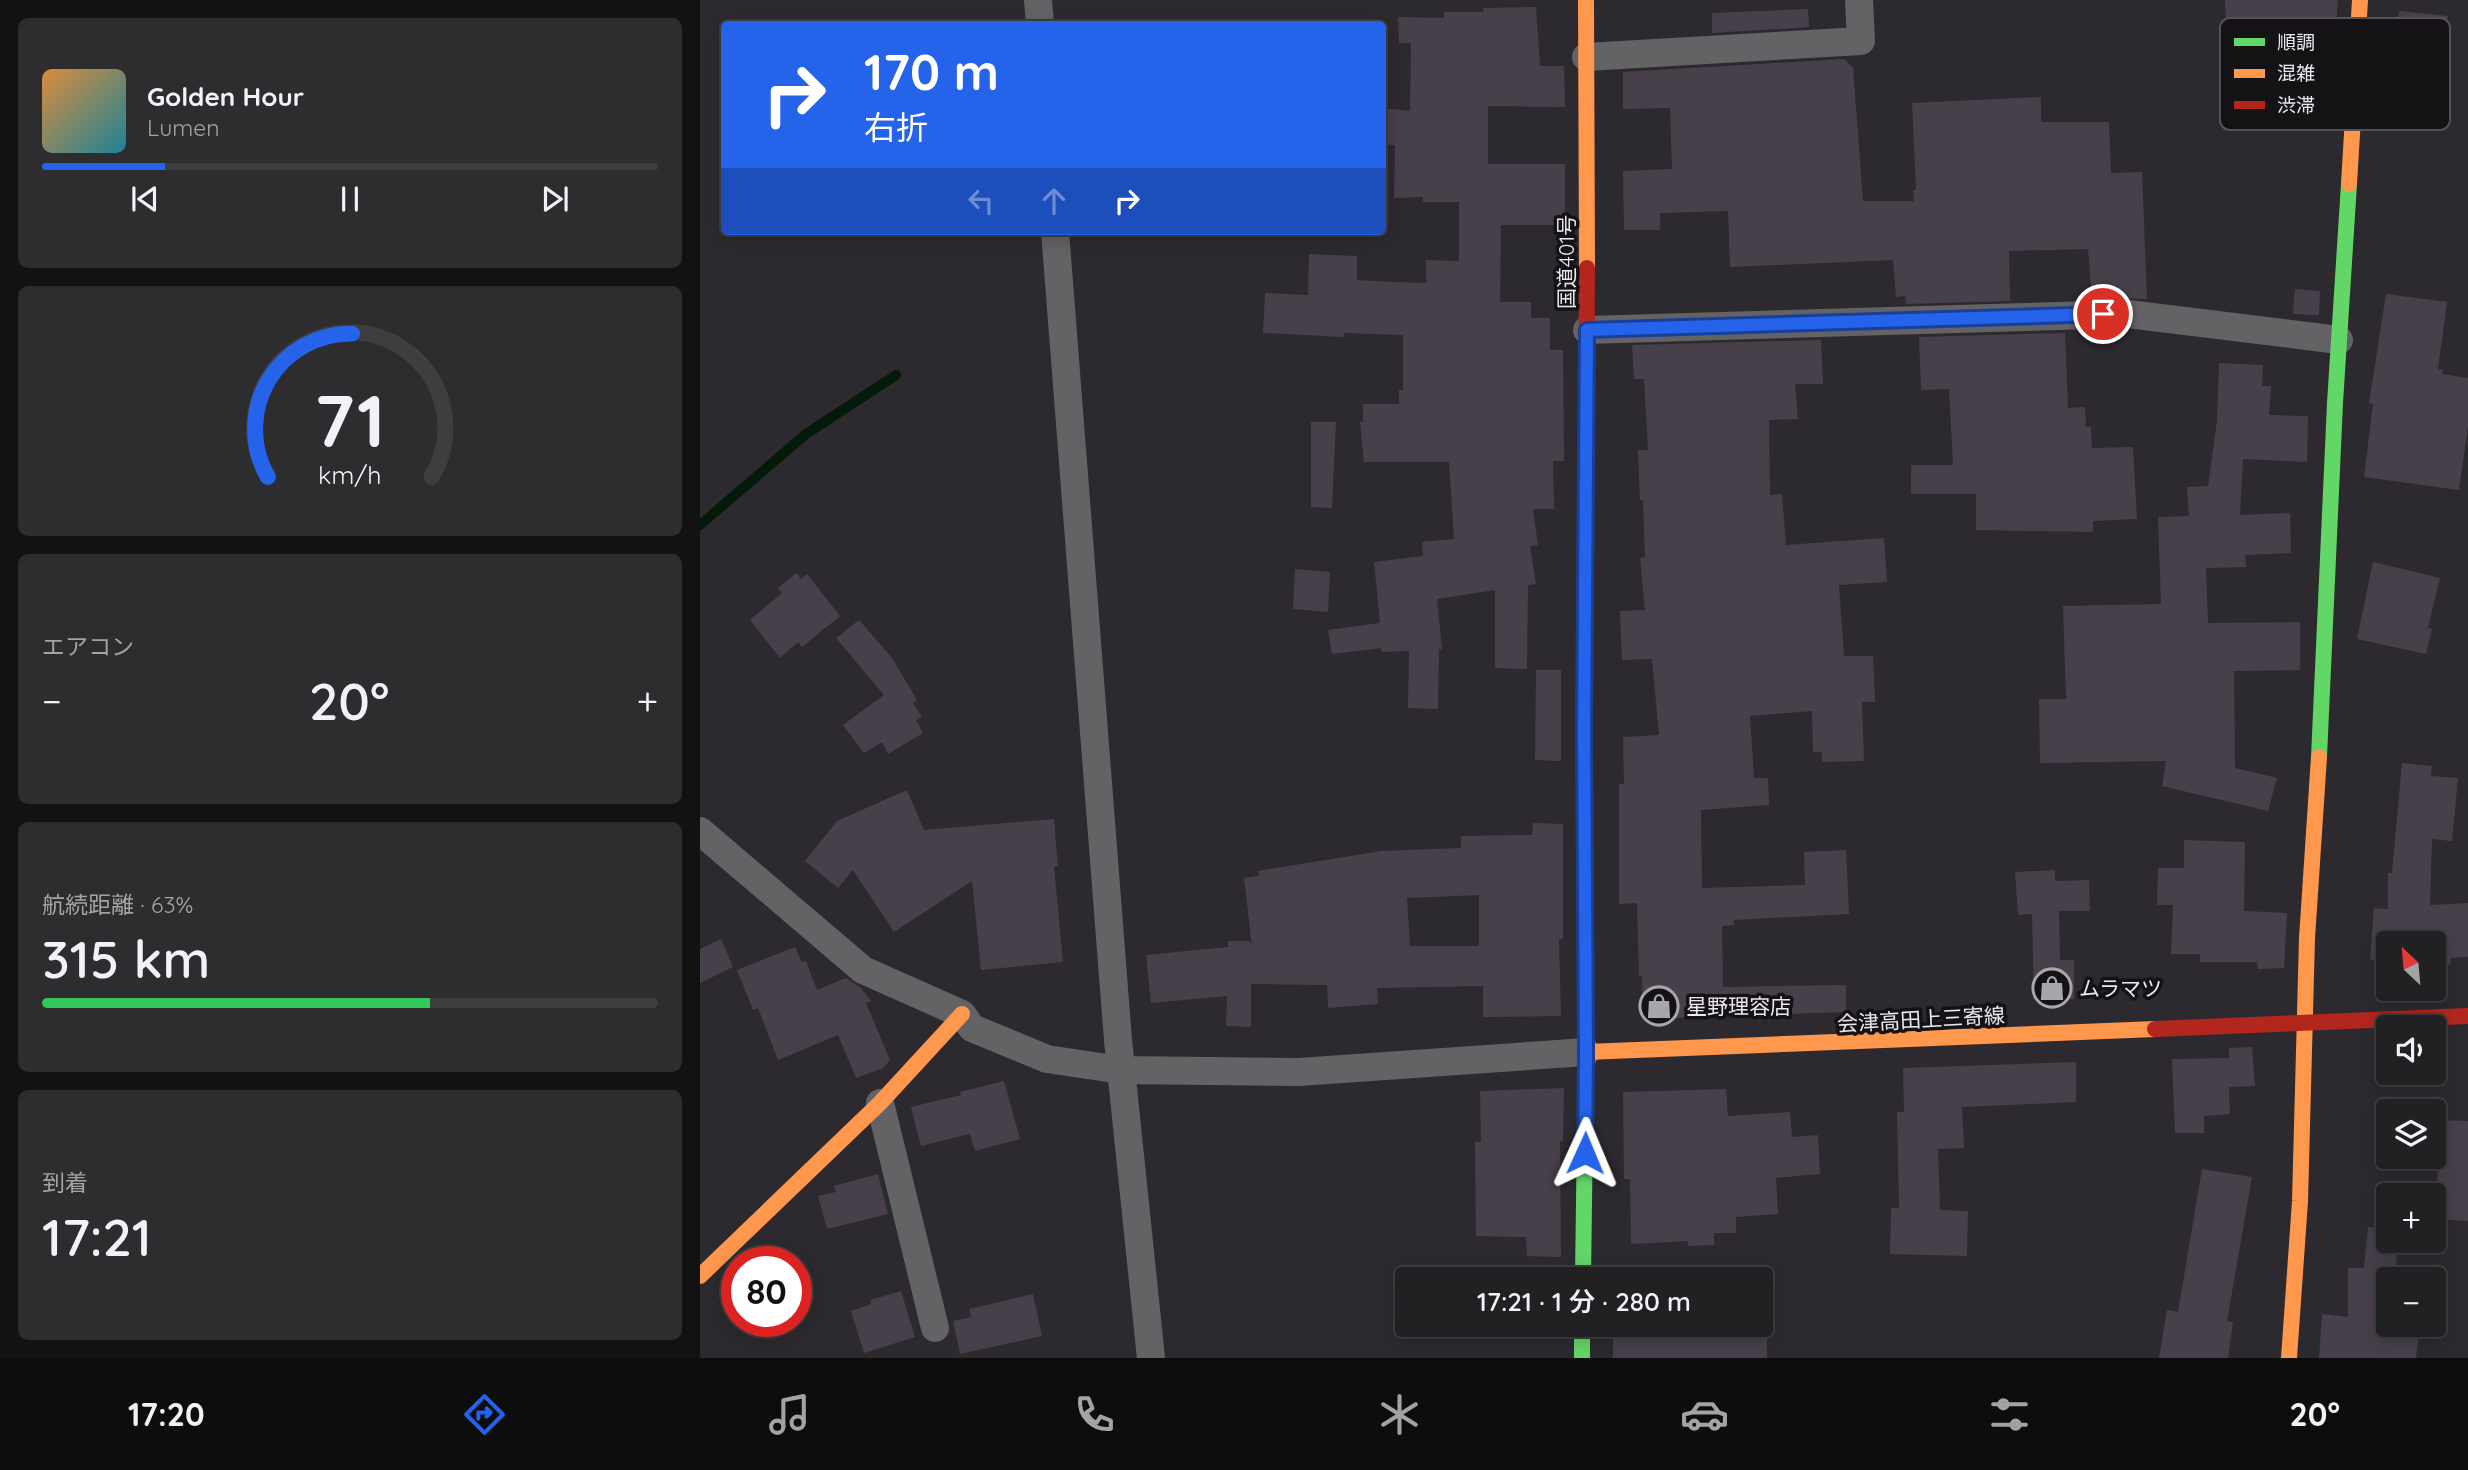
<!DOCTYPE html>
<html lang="ja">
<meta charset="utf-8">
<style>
:root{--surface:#212022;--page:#2d2d2f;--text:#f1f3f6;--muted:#a2a3a5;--line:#3e3e40;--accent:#2563eb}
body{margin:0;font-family:Quicksand,"Noto Sans JP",sans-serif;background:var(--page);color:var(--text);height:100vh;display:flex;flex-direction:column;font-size:26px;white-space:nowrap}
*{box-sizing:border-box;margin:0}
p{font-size:23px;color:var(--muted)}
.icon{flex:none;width:38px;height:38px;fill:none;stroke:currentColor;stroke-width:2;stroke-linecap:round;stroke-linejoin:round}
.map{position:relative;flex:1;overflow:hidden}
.drawer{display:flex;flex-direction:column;gap:18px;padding:18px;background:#121213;width:700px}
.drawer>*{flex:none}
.banner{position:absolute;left:21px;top:21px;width:665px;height:214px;border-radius:7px;box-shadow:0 4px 18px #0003,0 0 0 2px var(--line);background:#2563eb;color:#fff;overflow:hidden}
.needle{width:46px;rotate:334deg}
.tools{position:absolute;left:1676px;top:931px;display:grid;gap:14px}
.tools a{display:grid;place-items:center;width:70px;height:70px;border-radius:7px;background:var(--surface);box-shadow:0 4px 18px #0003,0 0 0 2px var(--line);font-size:35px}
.speed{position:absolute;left:21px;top:1246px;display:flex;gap:14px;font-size:35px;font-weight:700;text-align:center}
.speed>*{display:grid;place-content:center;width:91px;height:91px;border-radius:50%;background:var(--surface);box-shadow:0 4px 18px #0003,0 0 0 2px var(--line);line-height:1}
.speed .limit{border:10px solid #d22;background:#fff;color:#111}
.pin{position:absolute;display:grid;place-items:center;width:60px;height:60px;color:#fff;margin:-30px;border:4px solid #fff;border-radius:50%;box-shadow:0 2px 7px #0007}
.me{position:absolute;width:77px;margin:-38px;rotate:1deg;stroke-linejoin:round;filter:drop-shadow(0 0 5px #0008)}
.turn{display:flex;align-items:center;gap:24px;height:147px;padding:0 28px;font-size:32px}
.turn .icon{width:91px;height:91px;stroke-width:2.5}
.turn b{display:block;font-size:49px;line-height:60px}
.lanes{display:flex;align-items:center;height:66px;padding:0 28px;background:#0003;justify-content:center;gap:35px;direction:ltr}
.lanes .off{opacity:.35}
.big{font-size:52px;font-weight:600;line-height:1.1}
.drawer .tile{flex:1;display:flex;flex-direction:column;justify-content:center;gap:10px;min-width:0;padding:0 24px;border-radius:10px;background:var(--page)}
.drawer .dial{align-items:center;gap:0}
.dial svg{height:182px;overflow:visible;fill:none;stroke:var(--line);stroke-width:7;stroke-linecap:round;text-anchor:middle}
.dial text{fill:var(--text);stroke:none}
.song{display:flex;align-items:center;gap:21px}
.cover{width:84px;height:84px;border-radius:10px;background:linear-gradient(135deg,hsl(30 70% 55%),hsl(190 70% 35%))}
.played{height:7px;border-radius:4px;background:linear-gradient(90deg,var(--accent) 20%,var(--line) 20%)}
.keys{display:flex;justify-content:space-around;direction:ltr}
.heat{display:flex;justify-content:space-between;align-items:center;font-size:38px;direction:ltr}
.charge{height:10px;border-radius:5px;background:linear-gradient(90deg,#34c759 63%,var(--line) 0)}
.trip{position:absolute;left:695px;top:1267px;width:378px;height:70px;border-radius:7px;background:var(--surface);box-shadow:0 4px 18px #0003,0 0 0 2px var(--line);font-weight:600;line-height:70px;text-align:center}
.tab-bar{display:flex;height:112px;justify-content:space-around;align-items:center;background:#0d0d0e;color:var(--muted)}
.tab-bar .icon{width:49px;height:49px}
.tab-bar .current{color:var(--accent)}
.tab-bar b{font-size:32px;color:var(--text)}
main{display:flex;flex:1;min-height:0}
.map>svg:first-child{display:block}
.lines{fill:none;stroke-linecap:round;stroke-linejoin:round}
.stream{stroke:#041a0b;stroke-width:10}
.building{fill:#47404b;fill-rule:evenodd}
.street{stroke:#636265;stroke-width:28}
.fast{stroke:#63d668;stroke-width:16}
.slow{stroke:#ff974d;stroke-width:16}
.jam{stroke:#b3261e;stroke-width:16}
.route-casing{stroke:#184099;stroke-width:18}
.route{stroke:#2563eb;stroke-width:12}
.labels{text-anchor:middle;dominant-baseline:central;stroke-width:7;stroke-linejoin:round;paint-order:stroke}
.street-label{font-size:21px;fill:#ebe8ed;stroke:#141215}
.poi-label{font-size:21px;fill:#ebe8ed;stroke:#141215;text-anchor:start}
.key{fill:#141215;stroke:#545256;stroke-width:2}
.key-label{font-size:19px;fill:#ebe8ed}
</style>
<main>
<section class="drawer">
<div class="tile">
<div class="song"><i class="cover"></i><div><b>Golden Hour</b><p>Lumen</p></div></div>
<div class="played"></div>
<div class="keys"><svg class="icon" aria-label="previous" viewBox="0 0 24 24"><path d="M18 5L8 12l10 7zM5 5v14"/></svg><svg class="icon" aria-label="pause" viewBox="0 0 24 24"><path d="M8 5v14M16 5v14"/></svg><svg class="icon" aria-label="next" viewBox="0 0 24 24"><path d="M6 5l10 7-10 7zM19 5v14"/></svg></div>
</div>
<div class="tile dial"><svg viewBox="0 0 100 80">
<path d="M14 69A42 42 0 1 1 86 69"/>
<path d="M14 69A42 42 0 0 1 51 6" stroke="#2563eb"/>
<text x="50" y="56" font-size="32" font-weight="700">71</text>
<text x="50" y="72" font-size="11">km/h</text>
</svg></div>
<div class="tile"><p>エアコン</p>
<div class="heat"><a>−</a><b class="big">20°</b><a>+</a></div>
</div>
<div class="tile"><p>航続距離 · 63%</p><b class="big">315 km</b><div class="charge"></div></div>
<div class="tile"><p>到着</p><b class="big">17:21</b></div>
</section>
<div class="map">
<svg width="1768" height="1358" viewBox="0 0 1768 1358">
<rect width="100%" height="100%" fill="#2c2a2e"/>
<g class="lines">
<polyline class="stream" points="0,525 106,434 196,375"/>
</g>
<g class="building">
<polygon points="1525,0 1638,0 1636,26 1587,25 1591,85 1615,86 1615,118 1563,118 1564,72 1529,73"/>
<polygon points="836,7 840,66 864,66 865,107 788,106 788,164 865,164 865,225 801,225 800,302 831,302 831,318 850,318 850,350 863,350 864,461 853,461 854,509 833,509 838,545 830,546 836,584 828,585 827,669 795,668 795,590 737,599 742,649 739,649 738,709 708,708 709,651 682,652 681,648 632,654 628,630 680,623 674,562 723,556 722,542 754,539 749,462 664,462 660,422 663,422 663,404 699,404 699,390 703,390 703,335 644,333 643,337 563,333 565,293 608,295 609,254 657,256 657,280 694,282 726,283 726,260 759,261 759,202 723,202 723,197 694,198 695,145 682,144 682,108 710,111 711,43 699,43 698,17 744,18 744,12 784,12 783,8"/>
<polygon points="1108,9 1109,27 1012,33 1012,13"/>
<polygon points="1699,11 1748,16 1742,64 1694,58"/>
<polygon points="1144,59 1153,68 1163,201 1214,201 1213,190 1216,190 1212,103 1341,97 1341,122 1409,122 1411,173 1442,172 1447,299 1392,298 1388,249 1309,251 1310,301 1206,304 1205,296 1196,297 1193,260 1030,267 1028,211 960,213 960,230 924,230 923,171 972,169 970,108 923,109 923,72"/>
<polygon points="1595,289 1620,291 1619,315 1593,314"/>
<polygon points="1686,294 1747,302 1738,369 1743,369 1742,374 1768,378 1768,426 1759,490 1664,477 1673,404 1669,403"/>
<polygon points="1365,333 1368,408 1385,407 1386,427 1391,427 1392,448 1433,447 1437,519 1393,521 1393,532 1276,530 1276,494 1211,494 1211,465 1253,465 1249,389 1221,390 1219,337"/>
<polygon points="1121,340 1123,384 1095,384 1098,419 1069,420 1070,495 1082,494 1086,545 1184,538 1187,582 1139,585 1144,656 1173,656 1175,702 1162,702 1164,761 1122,762 1122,752 1113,752 1112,711 1050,716 1054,778 1068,778 1069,805 1001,810 1002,888 1105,885 1104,852 1146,850 1149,914 1034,920 1034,925 1022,926 1023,987 1146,985 1146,1012 943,1019 942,976 939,976 937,903 919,904 919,784 924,784 923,737 959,735 952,659 922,660 920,611 945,610 940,558 945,557 943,500 940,500 938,450 948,450 944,379 934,379 932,345"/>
<polygon points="1519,363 1563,365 1562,386 1571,386 1569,415 1608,416 1607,462 1543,459 1540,515 1590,513 1591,553 1545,555 1546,567 1506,568 1508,623 1600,622 1600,670 1534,671 1535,768 1577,778 1568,811 1462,786 1466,761 1340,763 1339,699 1366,699 1363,606 1461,604 1458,517 1489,516 1487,487 1508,486 1517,420"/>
<polygon points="611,422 636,422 632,508 611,507"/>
<polygon points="1673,562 1740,578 1728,628 1732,629 1726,654 1657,639"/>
<polygon points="595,569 630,572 628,612 593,609"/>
<polygon points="96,573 101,579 107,574 140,616 102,647 98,642 80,658 50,620 82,593 78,588"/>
<polygon points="159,620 192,658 217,700 213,703 222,717 216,720 223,733 188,754 182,742 164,753 143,725 184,695 136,638"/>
<polygon points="836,670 861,670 861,761 835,760"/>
<polygon points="1702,763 1732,766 1731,776 1758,778 1752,841 1732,839 1730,905 1768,903 1768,957 1751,958 1750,965 1734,964 1734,943 1689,943 1689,961 1670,960 1674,908 1688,909 1688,873 1692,873"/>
<polygon points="207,790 224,830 354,819 358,866 354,867 363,962 281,970 272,881 194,932 153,870 138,888 105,861 137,821"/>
<path d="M833,823l30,1v115h-4l2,77 -78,1v-31l-106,2 1,16 -50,4 -1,-23 -76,-1v43l-25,-1 1,-30 -76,7 -5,-48 82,-8v-6h22l2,6 -8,-69 15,-2 -1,-5 123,-20 80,-3v-12l71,-1zM779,895v51h-69l-3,-48z"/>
<polygon points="1484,840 1545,842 1544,911 1587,913 1584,968 1558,969 1557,962 1500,962 1500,954 1471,954 1473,905 1457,905 1458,868 1484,868"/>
<polygon points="1355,870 1355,881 1389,880 1390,911 1359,911 1360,960 1374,960 1374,999 1334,1000 1332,914 1318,915 1315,872"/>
<polygon points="21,939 33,967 0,983 0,949"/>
<polygon points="95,947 102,962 106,961 117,990 146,978 160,987 171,1001 166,1003 190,1060 183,1068 156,1078 138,1035 78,1060 58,1008 53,1010 37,970"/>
<polygon points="1552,1047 1555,1086 1529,1087 1530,1114 1504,1116 1504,1133 1475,1133 1472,1059 1529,1058 1529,1048"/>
<polygon points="1376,1062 1376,1102 1262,1107 1264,1148 1238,1149 1240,1210 1268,1211 1267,1256 1190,1254 1191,1208 1199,1208 1197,1112 1204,1112 1203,1068"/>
<polygon points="304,1081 320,1139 275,1151 270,1134 221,1146 211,1107 261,1095 260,1092"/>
<polygon points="864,1088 863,1141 860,1141 861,1257 827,1256 826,1237 776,1236 775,1142 781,1142 780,1091"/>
<polygon points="1026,1089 1028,1116 1090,1112 1092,1137 1118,1135 1120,1174 1076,1178 1078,1214 1036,1217 1036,1233 1014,1233 1014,1245 988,1246 988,1241 931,1244 930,1179 924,1179 923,1092"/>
<polygon points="1742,1120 1768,1121 1768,1221 1734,1219"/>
<polygon points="1502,1169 1552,1177 1527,1321 1533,1322 1528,1358 1459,1358 1467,1310 1478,1312"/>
<polygon points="178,1174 188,1214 127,1229 118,1196 136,1192 134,1186"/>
<polygon points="1668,1227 1689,1228 1689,1241 1698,1241 1696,1267 1693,1267 1693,1279 1689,1279 1689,1325 1720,1325 1716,1358 1619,1358 1622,1314 1648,1317 1648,1268 1664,1268"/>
<polygon points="201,1291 215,1337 164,1353 151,1311 171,1304 170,1300"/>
<polygon points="333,1294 342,1336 260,1354 253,1321 271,1317 269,1309"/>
<rect x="913" y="1325" width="154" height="33"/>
</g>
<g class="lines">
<g class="street">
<polyline points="338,0 340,24"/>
<polyline points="886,57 1161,41 1159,0"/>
<polyline points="355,231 418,1040 451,1358"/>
<polyline points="887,330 1428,314 1639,340"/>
<polyline points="0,831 163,970 262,1014 272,1028 347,1059 421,1070 599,1072 886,1052"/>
<polyline points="180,1103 235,1328"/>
</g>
<g class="fast">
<polyline points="1619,757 1635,403 1649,184"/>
<polyline points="883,1279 886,1052 884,715"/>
<polyline points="882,1325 882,1358"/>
</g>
<g class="slow">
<polyline points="886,0 887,268"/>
<polyline points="1649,184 1660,0"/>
<polyline points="886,1052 1455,1029"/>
<polyline points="0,1276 180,1103 262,1014"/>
<polyline points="1589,1358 1600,1201 1607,938 1619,757"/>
</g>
<g class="jam">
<polyline points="884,715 887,268"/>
<polyline points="1455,1029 1768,1016"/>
</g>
</g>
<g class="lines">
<g class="route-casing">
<polyline id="route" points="885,1153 886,1052 884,731 887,330 1403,314"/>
</g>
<use href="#route" class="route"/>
</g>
<defs>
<g id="shop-ring" transform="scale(2.0125)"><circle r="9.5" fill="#141215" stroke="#a8a6aa" stroke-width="1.5"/><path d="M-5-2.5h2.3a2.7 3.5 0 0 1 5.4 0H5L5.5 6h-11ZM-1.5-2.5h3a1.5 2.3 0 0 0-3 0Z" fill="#a8a6aa"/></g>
</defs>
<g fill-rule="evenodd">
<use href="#shop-ring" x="1352" y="988"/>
<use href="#shop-ring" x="959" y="1006"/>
</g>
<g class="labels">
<g class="street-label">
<text transform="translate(866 262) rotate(-90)">国道401号</text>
<text transform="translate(1221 1019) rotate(-3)">会津高田上三寄線</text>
</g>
<g class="poi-label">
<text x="1379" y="988">ムラマツ</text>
<text x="986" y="1006">星野理容店</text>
</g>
</g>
<rect x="1520" y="18" width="230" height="112" rx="10" class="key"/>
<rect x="1534" y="38" width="31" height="8" fill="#63d668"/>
<rect x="1534" y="69" width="31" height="9" fill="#ff974d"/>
<rect x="1534" y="101" width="31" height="8" fill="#b3261e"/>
<g class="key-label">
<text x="1577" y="49">順調</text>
<text x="1577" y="80">混雑</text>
<text x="1577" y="112">渋滞</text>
</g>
</svg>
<div class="tools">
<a><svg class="needle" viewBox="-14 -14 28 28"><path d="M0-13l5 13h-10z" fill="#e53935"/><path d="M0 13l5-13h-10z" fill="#a2a3a5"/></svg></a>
<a><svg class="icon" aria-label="sound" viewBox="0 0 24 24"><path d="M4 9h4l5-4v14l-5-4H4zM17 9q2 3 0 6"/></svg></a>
<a><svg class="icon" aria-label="layers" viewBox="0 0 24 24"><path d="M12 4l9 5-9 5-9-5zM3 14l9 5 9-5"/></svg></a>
<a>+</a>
<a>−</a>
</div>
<div class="speed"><div class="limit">80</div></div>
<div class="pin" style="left:1403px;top:314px;background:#d93025"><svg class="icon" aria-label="arrive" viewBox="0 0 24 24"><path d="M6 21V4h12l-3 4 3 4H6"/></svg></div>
<svg class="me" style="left:885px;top:1153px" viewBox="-20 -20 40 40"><path d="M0-17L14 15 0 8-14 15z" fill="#2563eb" stroke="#fff" stroke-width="4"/></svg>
<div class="trip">17:21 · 1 分 · 280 m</div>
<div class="banner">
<div class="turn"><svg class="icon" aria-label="right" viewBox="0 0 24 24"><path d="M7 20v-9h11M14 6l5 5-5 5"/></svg><div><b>170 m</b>右折</div></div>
<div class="lanes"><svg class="icon off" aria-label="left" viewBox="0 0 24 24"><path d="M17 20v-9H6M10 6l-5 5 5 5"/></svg><svg class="icon off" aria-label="ahead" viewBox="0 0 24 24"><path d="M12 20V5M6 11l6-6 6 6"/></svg><svg class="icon" aria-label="right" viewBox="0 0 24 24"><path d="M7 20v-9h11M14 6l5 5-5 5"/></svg></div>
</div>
</div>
</main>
<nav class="tab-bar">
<b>17:20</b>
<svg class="icon current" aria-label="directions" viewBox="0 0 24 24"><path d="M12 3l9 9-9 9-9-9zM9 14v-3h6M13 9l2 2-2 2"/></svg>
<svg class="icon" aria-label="music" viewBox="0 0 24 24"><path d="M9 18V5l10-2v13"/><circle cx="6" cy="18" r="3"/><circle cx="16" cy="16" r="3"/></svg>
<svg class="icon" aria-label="phone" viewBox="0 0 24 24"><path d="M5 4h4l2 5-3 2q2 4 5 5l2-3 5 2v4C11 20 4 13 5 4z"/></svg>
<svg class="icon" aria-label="climate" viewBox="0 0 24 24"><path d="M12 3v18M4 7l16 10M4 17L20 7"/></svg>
<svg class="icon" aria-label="car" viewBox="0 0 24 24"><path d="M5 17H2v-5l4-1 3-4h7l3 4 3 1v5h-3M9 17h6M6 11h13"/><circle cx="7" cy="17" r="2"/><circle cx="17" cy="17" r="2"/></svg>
<svg class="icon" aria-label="filters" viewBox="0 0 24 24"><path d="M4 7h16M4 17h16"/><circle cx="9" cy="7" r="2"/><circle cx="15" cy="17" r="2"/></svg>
<b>20°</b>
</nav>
